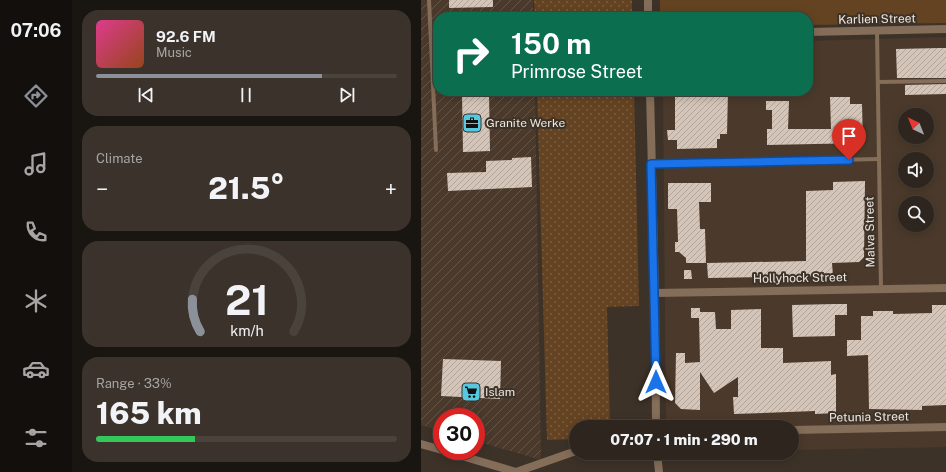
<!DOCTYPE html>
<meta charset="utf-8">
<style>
:root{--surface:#2e261e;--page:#3a322b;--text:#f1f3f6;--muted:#a7a5a4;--line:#49433c;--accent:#8c9099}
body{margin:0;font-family:"Public Sans",sans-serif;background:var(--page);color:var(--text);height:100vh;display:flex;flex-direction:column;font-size:15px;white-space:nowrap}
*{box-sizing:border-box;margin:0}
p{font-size:13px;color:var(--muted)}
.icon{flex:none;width:22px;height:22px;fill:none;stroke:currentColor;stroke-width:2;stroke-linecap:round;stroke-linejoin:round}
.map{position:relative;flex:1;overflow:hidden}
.sheet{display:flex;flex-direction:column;gap:10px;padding:10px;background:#191510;width:349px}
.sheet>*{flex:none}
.guide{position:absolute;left:12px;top:12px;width:380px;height:84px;border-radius:16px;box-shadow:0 2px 10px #0003,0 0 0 1px var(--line);background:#0b6e4f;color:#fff;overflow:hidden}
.needle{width:26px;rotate:317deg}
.controls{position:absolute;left:477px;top:108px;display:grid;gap:8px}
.controls a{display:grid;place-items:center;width:36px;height:36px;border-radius:50%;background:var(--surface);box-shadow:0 2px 10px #0003,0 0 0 1px var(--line);font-size:20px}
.speed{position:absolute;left:12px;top:408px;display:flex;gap:8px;font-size:20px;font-weight:700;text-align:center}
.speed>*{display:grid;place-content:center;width:52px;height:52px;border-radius:50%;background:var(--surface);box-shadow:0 2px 10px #0003,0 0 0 1px var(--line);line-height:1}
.speed .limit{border:6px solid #d22;background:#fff;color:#111}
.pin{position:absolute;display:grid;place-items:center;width:34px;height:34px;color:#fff;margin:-41px -17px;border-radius:50% 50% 50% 0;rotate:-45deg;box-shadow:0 0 4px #0007}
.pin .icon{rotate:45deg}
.me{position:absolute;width:44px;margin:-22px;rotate:0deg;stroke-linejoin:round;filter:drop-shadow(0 0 3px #0008)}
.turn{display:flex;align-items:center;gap:14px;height:84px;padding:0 12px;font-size:18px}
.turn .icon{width:52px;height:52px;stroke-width:2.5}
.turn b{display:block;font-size:28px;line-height:34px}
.big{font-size:30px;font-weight:800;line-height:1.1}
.sheet .widget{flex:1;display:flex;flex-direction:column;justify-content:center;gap:6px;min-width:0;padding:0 14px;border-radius:16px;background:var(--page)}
.sheet .dial{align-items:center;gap:0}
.dial svg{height:104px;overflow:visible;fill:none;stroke:var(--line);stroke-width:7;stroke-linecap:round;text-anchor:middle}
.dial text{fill:var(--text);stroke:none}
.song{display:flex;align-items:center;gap:12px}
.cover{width:48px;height:48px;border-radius:6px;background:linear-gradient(135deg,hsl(330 70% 55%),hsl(20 70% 35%))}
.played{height:4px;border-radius:2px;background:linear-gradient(90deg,var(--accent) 75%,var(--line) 75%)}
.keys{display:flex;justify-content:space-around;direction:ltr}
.heat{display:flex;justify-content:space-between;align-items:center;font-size:22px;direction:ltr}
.charge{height:6px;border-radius:3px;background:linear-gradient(90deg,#34c759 33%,var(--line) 0)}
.trip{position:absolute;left:148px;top:420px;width:230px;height:40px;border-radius:20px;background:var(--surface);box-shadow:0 2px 10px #0003,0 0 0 1px var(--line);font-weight:800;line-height:40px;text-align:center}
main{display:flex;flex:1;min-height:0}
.dock{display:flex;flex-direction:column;width:72px;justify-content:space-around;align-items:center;background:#120f0c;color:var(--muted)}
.dock .icon{width:28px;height:28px}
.dock .current{color:var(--accent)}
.dock b{font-size:18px;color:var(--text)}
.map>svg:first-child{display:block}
.built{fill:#4b3a2b;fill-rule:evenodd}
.industrial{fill:url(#industrial-furrows)}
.grass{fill:url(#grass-dots)}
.pitch{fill:#644322}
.building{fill:url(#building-hatch)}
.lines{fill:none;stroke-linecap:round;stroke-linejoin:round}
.service{stroke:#846d59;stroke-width:4}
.minor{stroke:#846d59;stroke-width:8}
.route-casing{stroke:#114b97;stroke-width:10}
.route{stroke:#1a73e8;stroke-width:7}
.labels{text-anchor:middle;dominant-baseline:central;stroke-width:4;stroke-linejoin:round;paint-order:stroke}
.street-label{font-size:12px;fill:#eee7e0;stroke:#3d3228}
.poi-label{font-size:12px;fill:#eee7e0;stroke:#3d3228;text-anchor:start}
</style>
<main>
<nav class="dock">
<b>07:06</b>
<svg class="icon current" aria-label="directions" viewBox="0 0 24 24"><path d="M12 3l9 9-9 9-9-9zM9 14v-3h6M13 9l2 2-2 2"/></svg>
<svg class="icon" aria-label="music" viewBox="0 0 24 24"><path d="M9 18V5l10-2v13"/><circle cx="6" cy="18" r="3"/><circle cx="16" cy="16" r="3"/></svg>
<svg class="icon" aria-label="phone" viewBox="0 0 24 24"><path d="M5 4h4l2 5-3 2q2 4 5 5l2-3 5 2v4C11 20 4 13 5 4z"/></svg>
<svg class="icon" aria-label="climate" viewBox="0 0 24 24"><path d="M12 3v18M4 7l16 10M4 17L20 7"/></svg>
<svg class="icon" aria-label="car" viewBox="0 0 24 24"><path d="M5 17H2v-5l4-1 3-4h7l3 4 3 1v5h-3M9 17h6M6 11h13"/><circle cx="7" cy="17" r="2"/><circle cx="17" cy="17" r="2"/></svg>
<svg class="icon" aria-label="filters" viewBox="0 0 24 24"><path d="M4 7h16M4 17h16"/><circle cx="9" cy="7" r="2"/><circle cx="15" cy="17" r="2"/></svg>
</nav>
<section class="sheet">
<div class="widget">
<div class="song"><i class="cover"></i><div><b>92.6 FM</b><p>Music</p></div></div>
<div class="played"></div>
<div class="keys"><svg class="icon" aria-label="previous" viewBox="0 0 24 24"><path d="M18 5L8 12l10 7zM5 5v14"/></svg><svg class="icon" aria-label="pause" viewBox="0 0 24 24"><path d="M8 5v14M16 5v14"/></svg><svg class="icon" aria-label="next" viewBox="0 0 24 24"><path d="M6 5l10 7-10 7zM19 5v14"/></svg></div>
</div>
<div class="widget"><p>Climate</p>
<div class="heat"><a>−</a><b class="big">21.5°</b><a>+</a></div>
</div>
<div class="widget dial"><svg viewBox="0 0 100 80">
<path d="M14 69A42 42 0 1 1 86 69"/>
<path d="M14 69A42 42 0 0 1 8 44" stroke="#8c9099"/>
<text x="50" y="56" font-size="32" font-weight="700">21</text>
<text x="50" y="72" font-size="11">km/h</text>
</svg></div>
<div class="widget"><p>Range · 33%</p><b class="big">165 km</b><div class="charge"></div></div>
</section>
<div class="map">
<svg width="525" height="472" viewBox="0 0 525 472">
<defs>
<pattern id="industrial-furrows" width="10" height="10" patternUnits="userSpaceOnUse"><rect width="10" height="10" fill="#4b3a2b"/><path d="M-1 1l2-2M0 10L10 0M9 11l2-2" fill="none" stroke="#655649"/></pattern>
<pattern id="grass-dots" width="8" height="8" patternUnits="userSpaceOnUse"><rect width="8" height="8" fill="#644322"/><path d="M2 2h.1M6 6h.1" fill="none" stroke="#7a5e42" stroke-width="1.8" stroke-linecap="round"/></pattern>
<pattern id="building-hatch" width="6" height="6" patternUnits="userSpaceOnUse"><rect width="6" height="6" fill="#d4c5b8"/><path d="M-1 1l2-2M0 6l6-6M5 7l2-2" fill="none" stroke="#b1a59b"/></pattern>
</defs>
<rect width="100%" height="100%" fill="#3d3228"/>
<path class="built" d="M525,37v410l-154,3v-23h-126l-3,-336h145v-50zM484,115h22v22h-22zM484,159h22v22h-22zM484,203h22v22h-22z"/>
<polygon class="industrial" points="0,0 112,0 112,17 17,17 17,91 114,91 120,460 55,441 55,417 21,417 21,431 0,425"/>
<g class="grass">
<polygon points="113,0 211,0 211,17 114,17"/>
<polygon points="116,91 213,91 218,306 186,307 189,427 155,427 155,439 126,440"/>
</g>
<polygon class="pitch" points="239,0 525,0 525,23 387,25 387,17 239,17"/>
<g class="building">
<polygon points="28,0 72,0 72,7 28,8"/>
<polygon points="519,48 525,48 525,78 476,78 475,49"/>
<polygon points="525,84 525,94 484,95 484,85"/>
<polygon points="254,91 307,91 306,134 299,134 299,139 296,139 296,148 256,149 256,140 247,140 246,130 254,130"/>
<polygon points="68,93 69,151 42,152 41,94"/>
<polygon points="409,97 429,97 429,104 441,104 442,143 346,145 346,129 351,129 351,110 345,110 345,101 368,101 367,129 410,129"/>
<polygon points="110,157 111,187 27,191 26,173 65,172 65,161 91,160 91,158"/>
<polygon points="444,181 443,257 438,262 411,263 412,276 287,278 286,263 385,261 385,191 412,190 412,182"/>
<polygon points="247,183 290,183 290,202 278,202 279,229 284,229 285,263 265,263 265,258 258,252 254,252 254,242 257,242 256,209 247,209"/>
<polygon points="263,270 270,270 271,279 263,279"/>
<polygon points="413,304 426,304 426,315 414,315 414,336 372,337 371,305"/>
<polygon points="511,305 525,305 525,405 501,406 501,410 448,409 447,355 426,356 426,340 440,340 440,316 452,316 452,311 472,311 472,314 511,313"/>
<polygon points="270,308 279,308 279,312 294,312 295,329 310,329 310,310 340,309 340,348 362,348 362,363 410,361 410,375 415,374 415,413 394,414 394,411 313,414 312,397 317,397 317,377 293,393 279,372 279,410 260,409 254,403 255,353 264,353 264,363 279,362 278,318 270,318"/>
<polygon points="22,359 80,361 79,399 20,396"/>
</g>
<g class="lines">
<g class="service">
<polyline points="8,0 15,150"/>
<polyline points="456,31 460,289"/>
<polyline points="457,82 525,81"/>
<polyline points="230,164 458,159"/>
</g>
<g class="minor">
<polyline points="227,0 227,17"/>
<polyline points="387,32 525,29"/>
<polyline points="229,91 234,293 235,427"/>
<polyline points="234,293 525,288"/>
<polyline points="371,430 525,427"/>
<polyline points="0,444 21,450"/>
<polyline points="24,451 95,472"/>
<polyline points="236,453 238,472"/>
<polyline points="95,472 155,451"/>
</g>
</g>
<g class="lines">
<g class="route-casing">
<polyline id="route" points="235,382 230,164 428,160"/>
</g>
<use href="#route" class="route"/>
</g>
<defs>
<g id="office-square" transform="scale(1)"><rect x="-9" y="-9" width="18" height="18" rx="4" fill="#56c9e1" stroke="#3d3228"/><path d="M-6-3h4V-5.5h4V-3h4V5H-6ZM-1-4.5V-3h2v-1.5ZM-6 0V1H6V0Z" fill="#111"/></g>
<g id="supermarket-square" transform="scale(1)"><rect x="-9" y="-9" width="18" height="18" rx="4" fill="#56c9e1" stroke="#3d3228"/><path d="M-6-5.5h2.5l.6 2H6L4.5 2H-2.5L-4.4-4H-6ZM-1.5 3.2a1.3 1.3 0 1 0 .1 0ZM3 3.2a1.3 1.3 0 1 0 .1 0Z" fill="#111"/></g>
</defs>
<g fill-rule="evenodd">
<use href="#office-square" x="51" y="123"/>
<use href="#supermarket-square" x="50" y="392"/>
</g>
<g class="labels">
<g class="street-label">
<text transform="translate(456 19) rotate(-1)">Karlien Street</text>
<text transform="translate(449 232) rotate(-91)">Malva Street</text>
<text transform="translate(379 278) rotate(-1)">Hollyhock Street</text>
<text transform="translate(448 417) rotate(-1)">Petunia Street</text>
</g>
<g class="poi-label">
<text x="65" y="123">Granite Werke</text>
<text x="64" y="392">Islam</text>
</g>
</g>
</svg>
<div class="controls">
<a><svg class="needle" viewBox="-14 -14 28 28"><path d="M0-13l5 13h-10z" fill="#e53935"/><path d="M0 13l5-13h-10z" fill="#a7a5a4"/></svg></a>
<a><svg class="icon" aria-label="sound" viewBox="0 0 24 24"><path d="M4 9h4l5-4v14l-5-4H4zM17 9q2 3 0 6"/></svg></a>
<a><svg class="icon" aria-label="search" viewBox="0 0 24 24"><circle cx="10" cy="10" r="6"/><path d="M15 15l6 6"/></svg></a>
</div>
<div class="speed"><div class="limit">30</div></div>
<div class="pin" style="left:428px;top:160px;background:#d93025"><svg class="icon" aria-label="arrive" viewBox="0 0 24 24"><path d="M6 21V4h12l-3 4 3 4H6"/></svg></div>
<svg class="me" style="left:235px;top:382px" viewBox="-20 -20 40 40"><path d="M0-17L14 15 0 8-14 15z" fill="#1a73e8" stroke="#fff" stroke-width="4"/></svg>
<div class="trip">07:07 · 1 min · 290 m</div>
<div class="guide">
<div class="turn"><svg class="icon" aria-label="right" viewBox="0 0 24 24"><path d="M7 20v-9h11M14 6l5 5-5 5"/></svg><div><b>150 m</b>Primrose Street</div></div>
</div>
</div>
</main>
